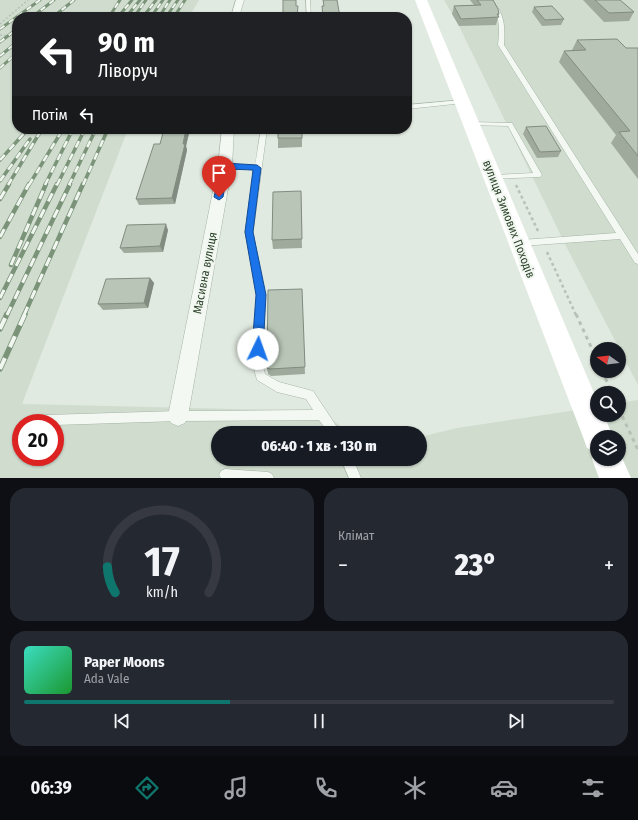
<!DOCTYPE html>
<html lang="uk">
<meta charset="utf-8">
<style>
:root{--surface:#171b24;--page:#242831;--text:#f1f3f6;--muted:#9ea1a6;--line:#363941;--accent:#0f766e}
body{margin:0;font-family:"Fira Sans Condensed",sans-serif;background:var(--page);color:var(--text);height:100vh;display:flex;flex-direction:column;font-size:15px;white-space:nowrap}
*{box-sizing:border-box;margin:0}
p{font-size:13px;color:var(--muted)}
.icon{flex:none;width:22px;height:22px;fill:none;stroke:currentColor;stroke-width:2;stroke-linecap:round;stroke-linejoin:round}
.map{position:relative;height:478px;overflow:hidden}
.drawer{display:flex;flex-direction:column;gap:10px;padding:10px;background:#0d0f14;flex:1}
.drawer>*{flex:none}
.guide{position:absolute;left:12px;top:12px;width:400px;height:122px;border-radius:16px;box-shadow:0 1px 3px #0004;background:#202124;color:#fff;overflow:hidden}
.needle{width:26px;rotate:284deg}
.tools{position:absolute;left:590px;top:342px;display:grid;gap:8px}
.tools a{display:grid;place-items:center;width:36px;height:36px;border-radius:50%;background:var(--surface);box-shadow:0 1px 3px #0004;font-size:20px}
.speed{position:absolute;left:12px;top:414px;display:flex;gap:8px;font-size:20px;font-weight:700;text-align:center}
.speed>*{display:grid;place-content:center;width:52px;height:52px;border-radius:50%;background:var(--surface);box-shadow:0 1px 3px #0004;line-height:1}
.speed .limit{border:6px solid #d22;background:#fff;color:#111}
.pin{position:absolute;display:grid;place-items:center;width:34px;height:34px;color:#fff;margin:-41px -17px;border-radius:50% 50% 50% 0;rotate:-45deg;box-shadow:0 0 4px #0007}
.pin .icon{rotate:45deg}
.me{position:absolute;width:44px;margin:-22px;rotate:3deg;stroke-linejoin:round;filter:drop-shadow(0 0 3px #0008)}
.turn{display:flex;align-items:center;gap:14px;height:84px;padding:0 20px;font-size:18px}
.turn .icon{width:52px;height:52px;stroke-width:2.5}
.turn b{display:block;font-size:28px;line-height:34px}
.then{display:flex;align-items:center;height:38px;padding:0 20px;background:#0003;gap:8px;font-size:15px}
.big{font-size:30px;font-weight:800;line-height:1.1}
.drawer .card{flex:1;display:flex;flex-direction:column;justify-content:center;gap:6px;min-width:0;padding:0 14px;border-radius:16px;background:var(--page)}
.drawer .dial{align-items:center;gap:0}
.dial svg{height:104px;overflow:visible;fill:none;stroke:var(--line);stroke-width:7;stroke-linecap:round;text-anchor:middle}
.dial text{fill:var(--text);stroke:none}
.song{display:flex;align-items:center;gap:12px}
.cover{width:48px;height:48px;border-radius:6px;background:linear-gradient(135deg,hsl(170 70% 55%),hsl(130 70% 35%))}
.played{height:4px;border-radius:2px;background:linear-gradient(90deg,var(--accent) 35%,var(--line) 35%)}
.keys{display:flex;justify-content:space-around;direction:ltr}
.heat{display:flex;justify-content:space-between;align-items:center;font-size:22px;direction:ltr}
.drawer .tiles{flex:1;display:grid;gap:10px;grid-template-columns:1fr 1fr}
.card:last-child{grid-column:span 2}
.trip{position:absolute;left:211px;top:426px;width:216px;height:40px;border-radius:20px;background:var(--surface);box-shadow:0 1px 3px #0004;font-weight:800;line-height:40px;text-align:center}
.dock{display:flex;height:64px;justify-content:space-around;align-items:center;background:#090b0e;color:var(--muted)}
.dock .icon{width:28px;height:28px}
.dock .current{color:var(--accent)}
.dock b{font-size:18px;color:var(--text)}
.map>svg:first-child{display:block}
.built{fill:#cfdcce;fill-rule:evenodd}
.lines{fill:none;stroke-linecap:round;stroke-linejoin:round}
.lane-casing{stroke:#a6b4a5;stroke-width:1}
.street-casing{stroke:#a6b4a5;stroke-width:1}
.path-far2{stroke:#b7c1b6;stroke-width:1.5;stroke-dasharray:2 2;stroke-linecap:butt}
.path-far1{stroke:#b7c1b6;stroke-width:2.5;stroke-dasharray:3 3;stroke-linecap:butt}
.path{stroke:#b7c1b6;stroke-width:3;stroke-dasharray:4 4;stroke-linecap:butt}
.lane{fill:#f3f8f3;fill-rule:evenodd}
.street{fill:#f3f8f3;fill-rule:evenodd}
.secondary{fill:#fff;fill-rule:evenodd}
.rail-far3-casing{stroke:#7b9479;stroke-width:3}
.rail-far2-casing{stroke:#7b9479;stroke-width:3.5}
.rail-far1-casing{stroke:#7b9479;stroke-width:4.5}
.rail-casing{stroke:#7b9479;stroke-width:5.5}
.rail-far3{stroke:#f1f7f0;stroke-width:2;stroke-dasharray:5.5;stroke-linecap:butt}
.rail-far2{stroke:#f1f7f0;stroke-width:2.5;stroke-dasharray:7;stroke-linecap:butt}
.rail-far1{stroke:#f1f7f0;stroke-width:3;stroke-dasharray:9;stroke-linecap:butt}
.rail{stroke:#f1f7f0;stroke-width:4;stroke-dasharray:12;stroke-linecap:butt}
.wall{fill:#9faa9d}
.shaded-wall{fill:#828b80}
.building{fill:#b9c6b7;stroke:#828b80}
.route{fill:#1a73e8;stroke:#114b97}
.labels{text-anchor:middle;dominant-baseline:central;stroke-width:4;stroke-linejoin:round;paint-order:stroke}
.street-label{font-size:12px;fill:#2a4128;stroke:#f1f7f0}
</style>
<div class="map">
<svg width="638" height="478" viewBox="0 0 638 478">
<rect width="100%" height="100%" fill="#e1eae0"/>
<g class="built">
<path d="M0,0h199l-10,17h-172v112h111l-106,275 299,7 28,22h-131v26h202v-22l37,-9 140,-21v8h22v-12l19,-3v78h-638zM21,423h34v34h-34zM597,437h22v22h-22z"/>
<polygon points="444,0 638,0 638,385 567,248 459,26"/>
</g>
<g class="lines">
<g class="lane-casing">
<g id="lane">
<polygon points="306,0 310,0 311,17 307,17"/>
<path d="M488,0h4c13,15 13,26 12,45l134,209v10l-3,-1 -15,-24 -99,7 -3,-1 -1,-2 1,-2 3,-1 95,-7 -118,-188c2,-20 2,-29 -10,-45z"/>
<polygon points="462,100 465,102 464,103 407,109 407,105"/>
<polygon points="471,122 512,123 542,175 540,177 490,179 489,177 490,175 493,175 533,173 508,126 469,125 469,123"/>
<polygon points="261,129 267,129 253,232 265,295 262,362 265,374 279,382 313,391 341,433 329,433 319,420 178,421 55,425 55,423 42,423 41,420 42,416 46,415 178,411 313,410 306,399 277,392 257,380 252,362 257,295 245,232 254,170 225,168 222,166 225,164 255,165"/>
<polygon points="341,459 353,459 361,478 349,478"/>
<polygon points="225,469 268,472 272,474 274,478 221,478 219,475 221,471"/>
</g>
</g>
<g class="street-casing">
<g id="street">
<polygon points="236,0 244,0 239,17 231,17"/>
<polygon points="222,129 234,129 232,166 188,416 185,423 178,426 171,423 168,416 218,166"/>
</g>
</g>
<g class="path-far2">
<polyline points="0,24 28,0"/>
<polyline points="0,35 8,36 0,42"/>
</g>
<g class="path-far1">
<polyline points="516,185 538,231"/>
<polyline points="547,252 576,315"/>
</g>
<g class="path">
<polyline points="576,314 597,360"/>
<polyline points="602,371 612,393"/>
<polyline points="619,409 638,450"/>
</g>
<use href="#lane" class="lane"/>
<use href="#street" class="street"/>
<polygon class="secondary" points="415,0 427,0 597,400 597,415 604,415 613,437 597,437 597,459 619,459 619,451 631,478 599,478 592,459 595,451 587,448 583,437"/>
<g class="rail-far3-casing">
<g id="rail-far3">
<polyline points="32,17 54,0"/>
<polyline points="53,17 74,0"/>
<polyline points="109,17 120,0"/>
<polyline points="118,17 132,0"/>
<polyline points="126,17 140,0"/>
<polyline points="134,17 146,0"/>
<polyline points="143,17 156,0"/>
<polyline points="151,17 163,0"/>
<polyline points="159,17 170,0"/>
<polyline points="166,17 178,0"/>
<polyline points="174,17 185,0"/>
<polyline points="0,29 40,0"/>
<polyline points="0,42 17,29"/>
<polyline points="0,56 17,42"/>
<polyline points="0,68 17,53"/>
</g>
</g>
<g class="rail-far2-casing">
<g id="rail-far2">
<polyline points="0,160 28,129"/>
<polyline points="0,181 30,139"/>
<polyline points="8,185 42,129"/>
<polyline points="29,185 63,129"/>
<polyline points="45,185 73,129"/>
<polyline points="57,185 85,129"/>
<polyline points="69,185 96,129"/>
<polyline points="83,185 108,129"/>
</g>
</g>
<g class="rail-far1-casing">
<g id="rail-far1">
<polyline points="0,199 9,184"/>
<polyline points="0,237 29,184"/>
<polyline points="11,265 46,184"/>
<polyline points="0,298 57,184"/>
<polyline points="7,315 70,184"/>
<polyline points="24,315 83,184"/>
</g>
</g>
<g class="rail-casing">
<g id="rail">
<polyline points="0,329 7,314"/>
<polyline points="0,369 25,314"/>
</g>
</g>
<use href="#rail-far3" class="rail-far3"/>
<use href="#rail-far2" class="rail-far2"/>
<use href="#rail-far1" class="rail-far1"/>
<use href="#rail" class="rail"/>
</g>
<g class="wall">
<polygon points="470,0 493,0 499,14 496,25 459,26 452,14 454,6 474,5"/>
<polygon points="583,0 620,0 634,12 629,21 604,22"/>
<polygon points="534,7 564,19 561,25 542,26 532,12"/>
<polygon points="577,40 626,48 638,48 638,179 611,143 616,135 559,62 564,51 572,50"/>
<polygon points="526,127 561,151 558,157 537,158 523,134"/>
<polygon points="164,129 190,129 186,146 187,150 175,204 139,205 136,199 160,144"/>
<polygon points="302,129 302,147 278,148 278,138"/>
<polygon points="301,191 302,248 273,249 272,240"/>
<polygon points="168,230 163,252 124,253 120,248"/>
<polygon points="150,278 154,283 148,308 103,310 98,304"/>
<polygon points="302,289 305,374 271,376 268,374 267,368"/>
</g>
<g class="shaded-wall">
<polygon points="186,129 190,129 186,146 187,150 175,204 172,198"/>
<polygon points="166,224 168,230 163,252 160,246"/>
<polygon points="150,278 154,283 148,308 144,303"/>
</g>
<g class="building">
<polygon points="283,0 296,0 296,6 298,6 297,17 283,17"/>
<polygon points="323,0 337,0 340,17 323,17 322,6 324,6"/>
<polygon points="477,0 493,0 498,9 499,14 497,14 499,17 461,19 454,6 481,5"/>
<polygon points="595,0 620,0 634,12 609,13"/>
<polygon points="552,6 564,19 545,20 534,7"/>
<polygon points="617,39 626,48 638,48 638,156 619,132 630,131 564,51 586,50 577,40"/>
<polygon points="546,126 561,151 540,152 526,127"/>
<polygon points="164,129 186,129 183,144 185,144 172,198 136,199 154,144 160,144"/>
<rect x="278" y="129" width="24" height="9"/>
<polygon points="301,191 302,239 272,240 273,192"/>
<polygon points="166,224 160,246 120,248 127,225"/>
<polygon points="150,278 144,303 98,304 106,279"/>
<polygon points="302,289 305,367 270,369 267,368 268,290"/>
</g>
<polygon class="route" points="225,163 257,165 261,168 253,232 266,295 263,349 262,352 258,354 254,352 252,349 256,295 245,232 253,170 228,169 223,197 219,200 214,197 221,166"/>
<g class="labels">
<g class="street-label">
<text transform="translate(509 219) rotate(69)">вулиця Зимових Походів</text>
<text transform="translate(205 273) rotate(-79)">Масивна вулиця</text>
</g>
</g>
</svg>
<div class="tools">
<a><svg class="needle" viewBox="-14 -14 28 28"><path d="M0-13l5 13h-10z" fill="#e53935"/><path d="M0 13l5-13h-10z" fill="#9ea1a6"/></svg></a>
<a><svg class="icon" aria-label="search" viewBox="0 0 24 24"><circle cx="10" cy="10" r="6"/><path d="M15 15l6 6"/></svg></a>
<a><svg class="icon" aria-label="layers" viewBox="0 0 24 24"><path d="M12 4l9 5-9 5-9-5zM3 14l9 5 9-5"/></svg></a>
</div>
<div class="speed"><div class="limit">20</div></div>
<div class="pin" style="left:219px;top:197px;background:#d93025"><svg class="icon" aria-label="arrive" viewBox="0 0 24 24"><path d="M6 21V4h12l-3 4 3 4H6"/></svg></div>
<svg class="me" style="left:258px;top:349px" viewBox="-20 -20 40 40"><circle r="19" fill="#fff"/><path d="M0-13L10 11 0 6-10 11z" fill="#1a73e8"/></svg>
<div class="trip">06:40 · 1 хв · 130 m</div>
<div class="guide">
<div class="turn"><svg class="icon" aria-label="left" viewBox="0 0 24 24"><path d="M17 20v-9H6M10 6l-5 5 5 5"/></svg><div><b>90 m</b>Ліворуч</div></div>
<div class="then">Потім<svg class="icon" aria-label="left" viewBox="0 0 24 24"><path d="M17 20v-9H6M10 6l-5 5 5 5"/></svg></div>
</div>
</div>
<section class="drawer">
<div class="tiles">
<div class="card dial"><svg viewBox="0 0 100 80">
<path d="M14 69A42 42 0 1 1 86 69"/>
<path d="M14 69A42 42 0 0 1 8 49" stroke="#0f766e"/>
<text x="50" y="56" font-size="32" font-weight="700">17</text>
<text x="50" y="72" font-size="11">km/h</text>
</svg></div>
<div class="card"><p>Клімат</p>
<div class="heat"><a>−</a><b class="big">23°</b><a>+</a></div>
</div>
<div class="card">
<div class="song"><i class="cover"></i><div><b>Paper Moons</b><p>Ada Vale</p></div></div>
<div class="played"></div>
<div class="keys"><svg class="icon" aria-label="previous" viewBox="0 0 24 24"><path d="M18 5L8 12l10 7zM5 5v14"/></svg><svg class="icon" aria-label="pause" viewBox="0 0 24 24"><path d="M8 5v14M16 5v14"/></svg><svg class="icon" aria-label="next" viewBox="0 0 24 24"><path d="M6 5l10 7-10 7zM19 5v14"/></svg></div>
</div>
</div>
</section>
<nav class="dock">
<b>06:39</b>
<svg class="icon current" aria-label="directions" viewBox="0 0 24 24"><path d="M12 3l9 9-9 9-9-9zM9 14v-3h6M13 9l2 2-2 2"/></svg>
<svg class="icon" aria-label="music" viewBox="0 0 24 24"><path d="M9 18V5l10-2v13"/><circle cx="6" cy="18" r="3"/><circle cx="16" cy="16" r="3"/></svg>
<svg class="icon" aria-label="phone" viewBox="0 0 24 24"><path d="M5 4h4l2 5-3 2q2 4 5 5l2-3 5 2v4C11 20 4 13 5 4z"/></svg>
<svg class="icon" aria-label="climate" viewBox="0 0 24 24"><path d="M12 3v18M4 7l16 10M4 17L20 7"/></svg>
<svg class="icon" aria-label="car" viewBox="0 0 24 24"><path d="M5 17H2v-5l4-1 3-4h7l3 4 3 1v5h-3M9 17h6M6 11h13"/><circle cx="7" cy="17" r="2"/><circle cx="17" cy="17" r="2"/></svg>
<svg class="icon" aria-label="filters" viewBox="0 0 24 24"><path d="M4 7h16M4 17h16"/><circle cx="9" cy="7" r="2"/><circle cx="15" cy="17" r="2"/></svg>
</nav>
